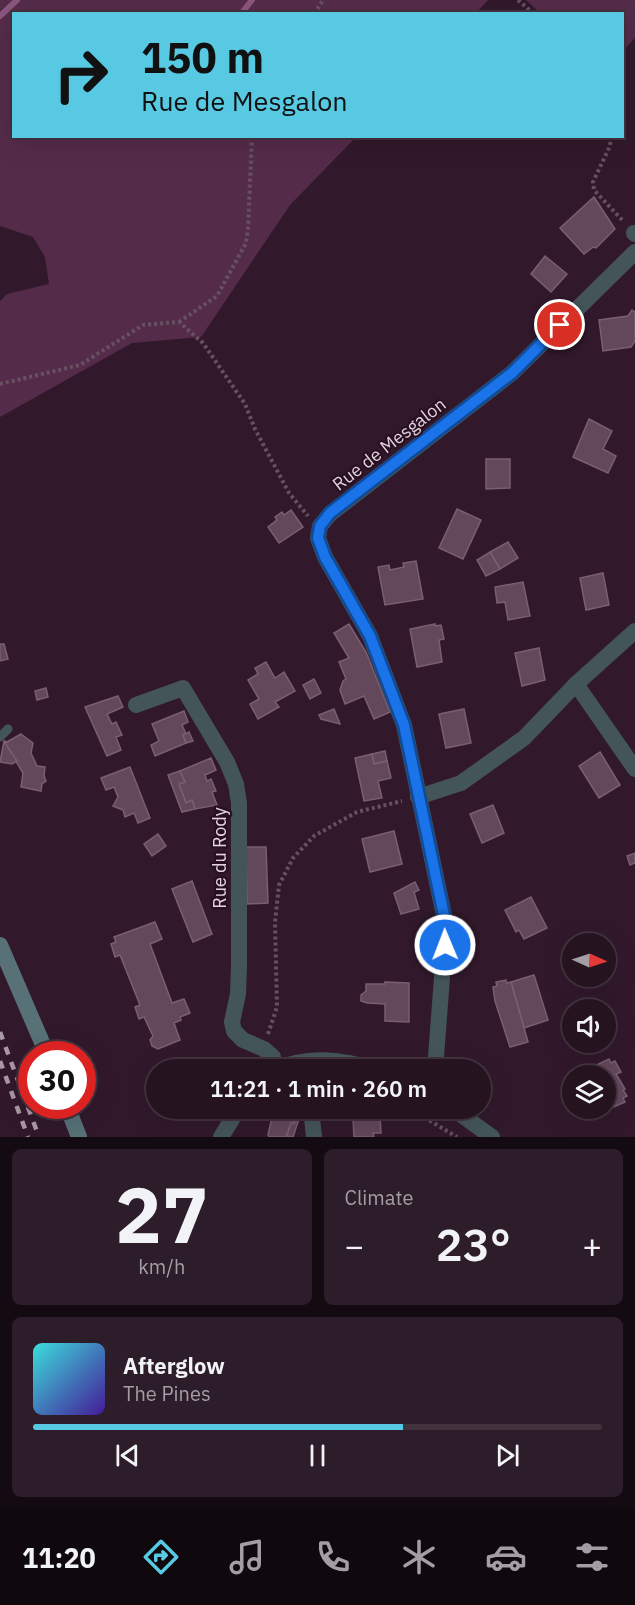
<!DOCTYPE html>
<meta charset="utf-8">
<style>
:root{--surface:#251320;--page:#2d1c29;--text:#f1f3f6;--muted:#a39ea5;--line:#42323e;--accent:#57c9e2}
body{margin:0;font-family:"IBM Plex Sans",sans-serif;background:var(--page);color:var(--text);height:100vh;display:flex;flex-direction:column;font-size:22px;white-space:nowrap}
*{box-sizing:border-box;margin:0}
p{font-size:20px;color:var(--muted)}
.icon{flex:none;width:33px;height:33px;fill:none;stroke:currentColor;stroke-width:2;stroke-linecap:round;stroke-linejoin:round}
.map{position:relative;height:1137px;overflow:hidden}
.sheet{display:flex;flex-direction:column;gap:12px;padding:12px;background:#140a12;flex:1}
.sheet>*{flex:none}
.guide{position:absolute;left:12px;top:12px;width:612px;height:126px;border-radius:0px;box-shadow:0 6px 24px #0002,0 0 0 2px var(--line);background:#57c9e2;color:#111;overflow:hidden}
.needle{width:39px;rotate:93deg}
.fabs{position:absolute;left:562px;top:933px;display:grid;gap:12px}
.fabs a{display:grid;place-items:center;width:54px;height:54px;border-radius:50%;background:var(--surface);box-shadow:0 6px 24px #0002,0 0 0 2px var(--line);font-size:30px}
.speed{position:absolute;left:18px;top:1041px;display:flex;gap:12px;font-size:30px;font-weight:700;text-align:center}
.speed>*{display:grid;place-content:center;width:78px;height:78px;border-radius:50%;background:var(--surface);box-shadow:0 6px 24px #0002,0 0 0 2px var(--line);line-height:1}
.speed .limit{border:9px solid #d22;background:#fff;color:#111}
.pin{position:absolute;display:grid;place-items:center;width:51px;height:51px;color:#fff;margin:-26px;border:3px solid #fff;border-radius:50%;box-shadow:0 2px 6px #0007}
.me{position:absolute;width:66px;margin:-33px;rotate:359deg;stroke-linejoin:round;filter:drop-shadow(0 0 4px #0008)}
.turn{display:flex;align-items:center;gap:21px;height:126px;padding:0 30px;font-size:27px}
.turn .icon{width:78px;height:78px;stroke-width:2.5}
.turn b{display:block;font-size:42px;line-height:51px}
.big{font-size:45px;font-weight:600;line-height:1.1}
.sheet .tile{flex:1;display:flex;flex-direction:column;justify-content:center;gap:9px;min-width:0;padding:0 21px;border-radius:9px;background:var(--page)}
.sheet .dial{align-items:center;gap:0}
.dial b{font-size:78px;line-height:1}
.song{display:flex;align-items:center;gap:18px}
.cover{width:72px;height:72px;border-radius:9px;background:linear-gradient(135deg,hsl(180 70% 55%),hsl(260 70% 35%))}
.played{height:6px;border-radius:3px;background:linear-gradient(90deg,var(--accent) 65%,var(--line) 65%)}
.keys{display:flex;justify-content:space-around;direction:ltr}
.heat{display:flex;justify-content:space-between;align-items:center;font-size:33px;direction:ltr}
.sheet .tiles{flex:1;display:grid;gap:12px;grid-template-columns:1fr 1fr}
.tile:last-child{grid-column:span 2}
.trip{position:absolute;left:146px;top:1059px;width:345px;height:60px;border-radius:30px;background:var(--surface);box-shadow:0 6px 24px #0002,0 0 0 2px var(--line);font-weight:600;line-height:60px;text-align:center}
.dock{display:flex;height:96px;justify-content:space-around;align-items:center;background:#0f080d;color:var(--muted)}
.dock .icon{width:42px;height:42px}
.dock .active{color:var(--accent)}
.dock b{font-size:27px;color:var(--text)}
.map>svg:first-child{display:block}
.green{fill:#552b4a}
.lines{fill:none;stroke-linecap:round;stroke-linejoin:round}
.stream{stroke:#8b567d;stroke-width:6}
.building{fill:#63475b;stroke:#7a5e72;stroke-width:1.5}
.path{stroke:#675161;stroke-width:4;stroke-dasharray:3 3;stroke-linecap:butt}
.service{stroke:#445559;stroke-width:9}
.minor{stroke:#445559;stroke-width:16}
.secondary{stroke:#577177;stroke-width:16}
.rail{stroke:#ab98a5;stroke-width:4.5;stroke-dasharray:8 8;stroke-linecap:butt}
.route-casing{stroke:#114b97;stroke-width:15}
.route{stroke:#1a73e8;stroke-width:10}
.labels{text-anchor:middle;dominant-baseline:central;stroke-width:4.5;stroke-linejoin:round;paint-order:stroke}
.street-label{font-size:18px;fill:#e3d2dd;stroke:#271021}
</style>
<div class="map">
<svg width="635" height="1137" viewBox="0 0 635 1137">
<rect width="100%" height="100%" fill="#31192b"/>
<g class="green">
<polygon points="0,0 488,0 475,14 14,14 14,136 356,137 290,205 201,337 132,343 0,417 0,301 7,294 49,284 45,257 33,237 0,226"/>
<polygon points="526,0 635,0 635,38 623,51 622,14 540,13"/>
</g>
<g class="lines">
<g class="stream">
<polyline points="241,14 252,0"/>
<polyline points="0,16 17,0"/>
</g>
</g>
<g class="building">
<polygon points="594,197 615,229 596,248 593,247 584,254 560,228"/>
<polygon points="545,256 567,274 551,292 531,274"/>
<polygon points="632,310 635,312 635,341 631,347 603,351 599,320 628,316"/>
<polygon points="589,419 612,431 603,449 616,456 608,473 573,457"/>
<polygon points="486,459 510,459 510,488 486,489"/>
<polygon points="457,509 481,520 463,559 439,548"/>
<polygon points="291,510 303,527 279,543 268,527 277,520 275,517 282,512 284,515"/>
<polygon points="508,542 518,558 500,569 490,552"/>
<polygon points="490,552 500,569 486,576 477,560"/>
<polygon points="416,561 423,599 385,605 378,567 389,565 390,570 404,567 403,563"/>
<polygon points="603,573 609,605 586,610 580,578"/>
<polygon points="523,582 530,616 508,620 505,602 497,603 495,587"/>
<polygon points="349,624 366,652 390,712 374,719 364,696 345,704 340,690 343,681 346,679 339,662 349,658 334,633"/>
<polygon points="435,624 435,626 441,625 444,639 439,640 442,662 417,667 410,629"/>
<polygon points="0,644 4,644 8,659 0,661"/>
<polygon points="539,648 545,680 522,686 515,653"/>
<polygon points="266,662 275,678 284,672 295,691 275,702 279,707 258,719 250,704 259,699 248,680 258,674 255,668"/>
<polygon points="314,679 321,693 310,699 303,685"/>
<polygon points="46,688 48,697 37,700 35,691"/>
<polygon points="118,696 123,707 107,714 112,724 116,722 122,735 116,737 121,750 107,756 85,707"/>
<polygon points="334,709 340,724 321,719 319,715"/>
<polygon points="464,709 471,743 446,748 439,714"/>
<polygon points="184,711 188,722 182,725 186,734 183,735 186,743 155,756 151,745 159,741 152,724"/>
<polygon points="189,732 193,741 186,743 183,735"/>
<polygon points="21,734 33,743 31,753 37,766 45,767 44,776 46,781 42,784 41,791 21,787 23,773 5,743"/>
<polygon points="4,741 8,742 5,743 17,761 12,764 0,762"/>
<polygon points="385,751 387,761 374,764 372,754"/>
<polygon points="600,752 620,785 599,798 579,766"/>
<polygon points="372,754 374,764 387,761 391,778 378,781 382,798 364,801 355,758"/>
<polygon points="211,758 216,770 205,775 207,781 211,779 216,791 212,792 217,805 195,809 192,800 186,803 179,784 185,782 180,771"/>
<polygon points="130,767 150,818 138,823 134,813 125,817 123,810 113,806 118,797 114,787 106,790 101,778"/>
<polygon points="180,771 185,782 179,784 186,803 192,800 195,809 182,812 168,775"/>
<polygon points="493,805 504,833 482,843 470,814"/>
<polygon points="394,831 402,864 370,872 362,839"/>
<polygon points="158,834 166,846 152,856 144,844"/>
<polygon points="246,847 266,847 268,903 247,904"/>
<polygon points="635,853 635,863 630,865 627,856"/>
<polygon points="192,881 212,934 193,942 172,889"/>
<polygon points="415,882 419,890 414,892 419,909 401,914 394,893"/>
<polygon points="531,897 547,928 524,939 519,930 516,932 505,910"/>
<polygon points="155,922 162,939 150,944 172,1003 184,999 190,1013 180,1017 181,1020 174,1023 180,1040 158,1049 152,1046 150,1040 153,1036 144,1017 139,1019 135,1007 140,1005 120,955 115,957 111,944 116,942 114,937"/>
<polygon points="534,975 548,1020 524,1028 511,982"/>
<polygon points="506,980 507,983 511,982 528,1042 510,1047 495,1001 493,987 497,986 496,982"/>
<polygon points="385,982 409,983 409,1022 385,1021 385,1004 367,1003 361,1001 361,995 366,991 366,984 385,984"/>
<polygon points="609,1059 611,1063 615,1061 621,1072 616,1074 625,1089 623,1090 627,1096 623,1098 625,1102 604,1111 603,1108 606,1108 606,1076 583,1076 582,1072"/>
<polygon points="277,1108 295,1110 294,1115 297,1115 294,1124 291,1123 286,1137 269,1137 268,1135 272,1117 275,1118"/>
<polygon points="297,1115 300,1116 293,1137 287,1136 291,1123 294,1124"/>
<polygon points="380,1115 381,1133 373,1133 374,1137 354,1137 353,1119"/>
</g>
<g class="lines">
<g class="path">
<polyline points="518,0 534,14"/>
<polyline points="314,14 323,0"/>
<polyline points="611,136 610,146 593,182 594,190 624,222"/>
<polyline points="179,322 217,296 246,243 248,229 252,136"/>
<polyline points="0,384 80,365 143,325 179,322 203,343 245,404 255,429 289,493 308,516"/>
<polyline points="268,1034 277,1007 275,922 279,885 293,858 314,836 357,812 402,801"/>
<polyline points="409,1108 457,1137"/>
</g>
<polyline class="service" points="0,737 8,729"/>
<g class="minor">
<polyline points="634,233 635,234"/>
<polyline points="576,684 635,769"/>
<polyline points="136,705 183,688 227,762 236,784 239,803 239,965 238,994 232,1022 234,1031 243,1040 264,1049 273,1057 275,1069"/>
<polyline points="418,797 461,783 524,738 576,684 635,631"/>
<path d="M274,1070c33,-15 68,-11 103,0"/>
<polyline points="435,1070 446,925 404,725 370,636 325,557 318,538 320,526 330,514 512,373 635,252"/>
<polyline points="311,1108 314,1137"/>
<polyline points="452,1108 492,1137"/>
<polyline points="221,1137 239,1108"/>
</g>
<g class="secondary">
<polyline points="0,945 47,1054"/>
<polyline points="67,1106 79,1137"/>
</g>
<g class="rail">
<polyline points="0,1032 39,1137"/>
<polyline points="0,1061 28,1137"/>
</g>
</g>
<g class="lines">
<g class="route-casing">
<polyline id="route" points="445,945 446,925 404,725 370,636 325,557 318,538 320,526 330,513 512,373 560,325"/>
</g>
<use href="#route" class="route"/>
</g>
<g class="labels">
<g class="street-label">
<text transform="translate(389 444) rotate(-38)">Rue de Mesgalon</text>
<text transform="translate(219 858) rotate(-90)">Rue du Rody</text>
</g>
</g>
</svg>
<div class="fabs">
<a><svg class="needle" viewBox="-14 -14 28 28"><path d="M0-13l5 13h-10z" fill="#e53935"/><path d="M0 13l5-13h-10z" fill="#a39ea5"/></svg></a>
<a><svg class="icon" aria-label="sound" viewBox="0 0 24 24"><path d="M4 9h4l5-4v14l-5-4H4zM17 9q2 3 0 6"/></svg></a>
<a><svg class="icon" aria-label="layers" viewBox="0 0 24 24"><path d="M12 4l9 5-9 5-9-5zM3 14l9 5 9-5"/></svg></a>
</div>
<div class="speed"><div class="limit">30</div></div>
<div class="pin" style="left:560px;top:325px;background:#d93025"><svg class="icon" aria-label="arrive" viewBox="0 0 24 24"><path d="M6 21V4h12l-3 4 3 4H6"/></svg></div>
<svg class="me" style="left:445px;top:945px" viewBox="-20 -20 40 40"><circle r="17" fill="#1a73e8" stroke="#fff" stroke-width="3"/><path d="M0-11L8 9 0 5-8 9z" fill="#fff"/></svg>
<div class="trip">11:21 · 1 min · 260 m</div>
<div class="guide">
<div class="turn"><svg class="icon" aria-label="right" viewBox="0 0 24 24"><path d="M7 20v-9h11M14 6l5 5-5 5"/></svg><div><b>150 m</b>Rue de Mesgalon</div></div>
</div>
</div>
<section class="sheet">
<div class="tiles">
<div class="tile dial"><b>27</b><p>km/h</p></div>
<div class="tile"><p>Climate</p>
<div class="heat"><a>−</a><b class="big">23°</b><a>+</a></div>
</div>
<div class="tile">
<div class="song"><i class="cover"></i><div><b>Afterglow</b><p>The Pines</p></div></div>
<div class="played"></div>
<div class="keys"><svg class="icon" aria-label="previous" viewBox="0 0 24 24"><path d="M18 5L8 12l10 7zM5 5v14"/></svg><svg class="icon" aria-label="pause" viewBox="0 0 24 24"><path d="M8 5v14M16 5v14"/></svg><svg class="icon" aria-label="next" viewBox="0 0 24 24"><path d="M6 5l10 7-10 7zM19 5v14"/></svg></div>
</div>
</div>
</section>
<nav class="dock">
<b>11:20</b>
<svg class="icon active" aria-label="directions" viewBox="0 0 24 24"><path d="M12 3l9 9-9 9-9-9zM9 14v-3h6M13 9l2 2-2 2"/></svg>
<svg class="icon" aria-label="music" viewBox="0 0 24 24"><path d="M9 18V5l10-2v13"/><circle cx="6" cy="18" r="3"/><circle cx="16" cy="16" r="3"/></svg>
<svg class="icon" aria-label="phone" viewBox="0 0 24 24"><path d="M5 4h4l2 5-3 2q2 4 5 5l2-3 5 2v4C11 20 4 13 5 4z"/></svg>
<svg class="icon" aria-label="climate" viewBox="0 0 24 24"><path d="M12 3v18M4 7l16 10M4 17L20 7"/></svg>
<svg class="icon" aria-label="car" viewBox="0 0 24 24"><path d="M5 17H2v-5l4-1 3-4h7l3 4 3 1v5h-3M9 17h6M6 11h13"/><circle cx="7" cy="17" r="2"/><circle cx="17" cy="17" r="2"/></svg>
<svg class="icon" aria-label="filters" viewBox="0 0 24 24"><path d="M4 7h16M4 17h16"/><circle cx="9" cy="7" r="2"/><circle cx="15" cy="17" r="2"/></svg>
</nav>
